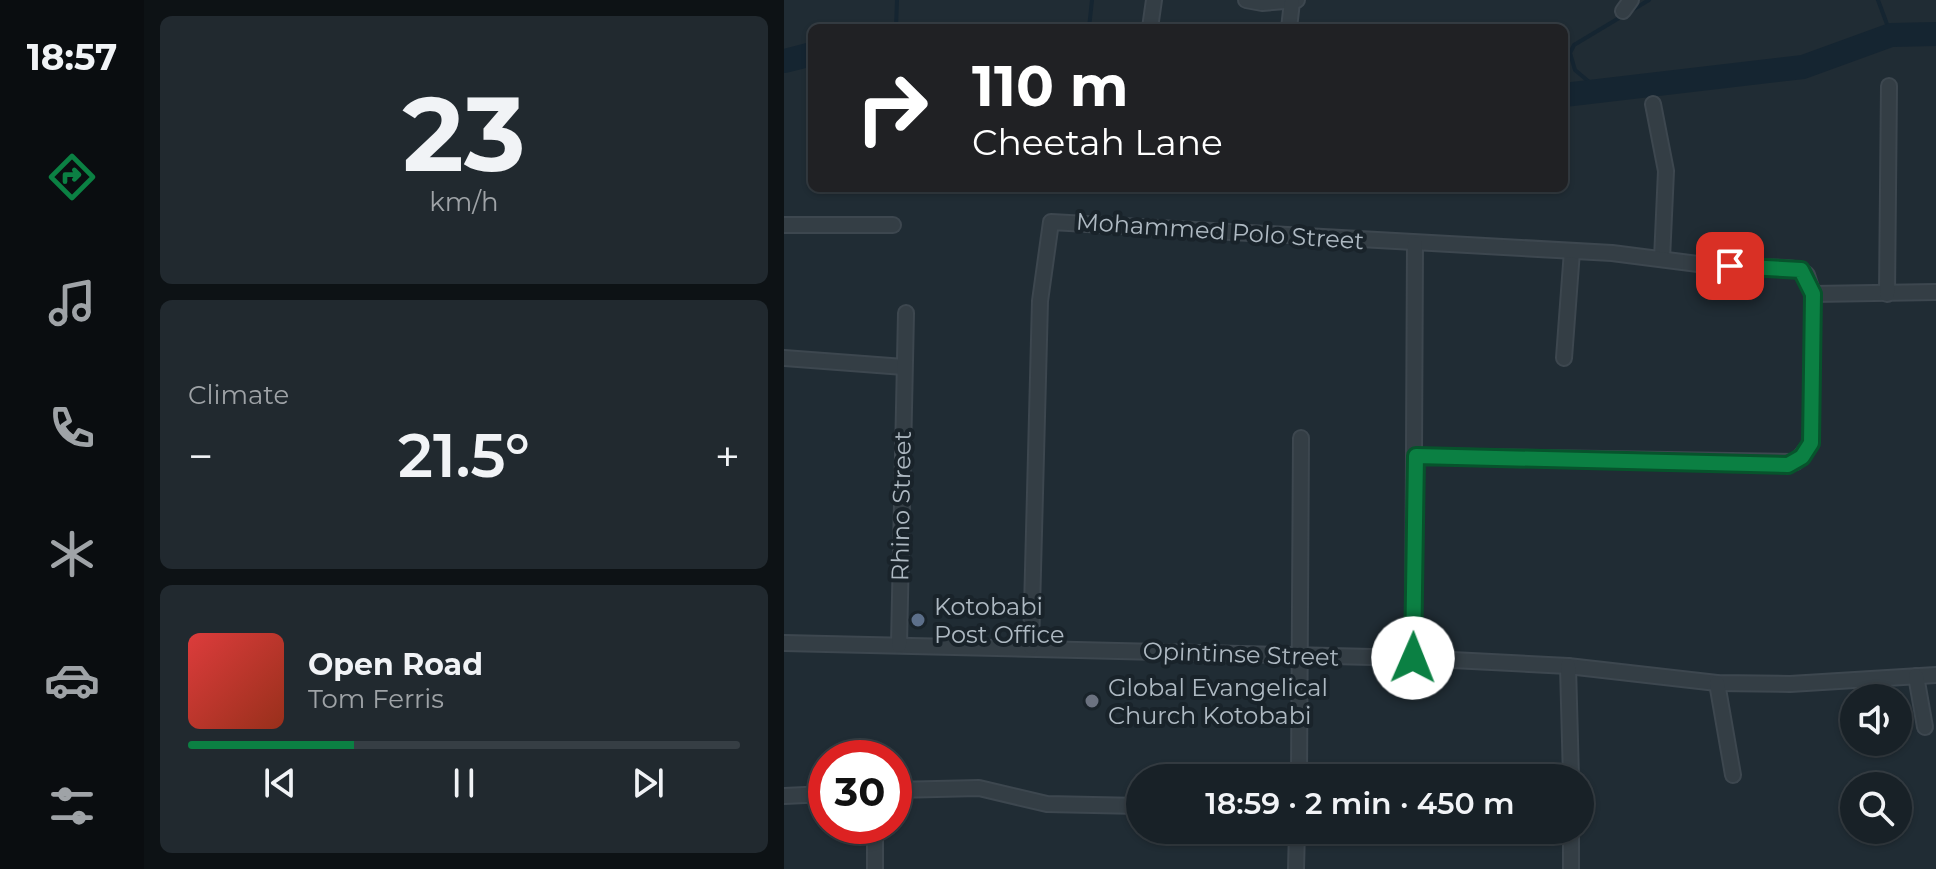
<!DOCTYPE html>
<meta charset="utf-8">
<style>
:root{--surface:#182127;--page:#21292f;--text:#f1f3f6;--muted:#9fa3a7;--line:#363e44;--accent:#0b8043}
body{margin:0;font-family:Montserrat,sans-serif;background:var(--page);color:var(--text);height:100vh;display:flex;flex-direction:column;font-size:30px;white-space:nowrap}
*{box-sizing:border-box;margin:0}
p{font-size:26px;color:var(--muted)}
.icon{flex:none;width:44px;height:44px;fill:none;stroke:currentColor;stroke-width:2;stroke-linecap:round;stroke-linejoin:round}
.map{position:relative;flex:1;overflow:hidden}
.drawer{display:flex;flex-direction:column;gap:16px;padding:16px;background:#0d1215;width:640px}
.drawer>*{flex:none}
.banner{position:absolute;left:24px;top:24px;width:760px;height:168px;border-radius:12px;box-shadow:0 2px 6px #0004,0 0 0 2px var(--line);background:#202124;color:#fff;overflow:hidden}
.buttons{position:absolute;left:1056px;top:684px;display:grid;gap:16px}
.buttons a{display:grid;place-items:center;width:72px;height:72px;border-radius:50%;background:var(--surface);box-shadow:0 2px 6px #0004,0 0 0 2px var(--line);font-size:40px}
.speed{position:absolute;left:24px;top:740px;display:flex;gap:16px;font-size:40px;font-weight:700;text-align:center}
.speed>*{display:grid;place-content:center;width:104px;height:104px;border-radius:50%;background:var(--surface);box-shadow:0 2px 6px #0004,0 0 0 2px var(--line);line-height:1}
.speed .limit{border:12px solid #d22;background:#fff;color:#111}
.pin{position:absolute;display:grid;place-items:center;width:68px;height:68px;color:#fff;margin:-34px;border-radius:16px;box-shadow:0 4px 12px #0006}
.me{position:absolute;width:88px;margin:-44px;rotate:1deg;stroke-linejoin:round;filter:drop-shadow(0 0 6px #0008)}
.turn{display:flex;align-items:center;gap:28px;height:168px;padding:0 32px;font-size:36px}
.turn .icon{width:104px;height:104px;stroke-width:2.5}
.turn b{display:block;font-size:56px;line-height:68px}
.big{font-size:60px;font-weight:600;line-height:1.1}
.drawer .widget{flex:1;display:flex;flex-direction:column;justify-content:center;gap:12px;min-width:0;padding:0 28px;border-radius:12px;background:var(--page)}
.drawer .dial{align-items:center;gap:0}
.dial b{font-size:104px;line-height:1}
.song{display:flex;align-items:center;gap:24px}
.cover{width:96px;height:96px;border-radius:12px;background:linear-gradient(135deg,hsl(0 70% 55%),hsl(10 70% 35%))}
.played{height:8px;border-radius:4px;background:linear-gradient(90deg,var(--accent) 30%,var(--line) 30%)}
.keys{display:flex;justify-content:space-around;direction:ltr}
.heat{display:flex;justify-content:space-between;align-items:center;font-size:44px;direction:ltr}
.trip{position:absolute;left:342px;top:764px;width:468px;height:80px;border-radius:40px;background:var(--surface);box-shadow:0 2px 6px #0004,0 0 0 2px var(--line);font-weight:600;line-height:80px;text-align:center}
main{display:flex;flex:1;min-height:0}
.tab-bar{display:flex;flex-direction:column;width:144px;justify-content:space-around;align-items:center;background:#0a0d10;color:var(--muted)}
.tab-bar .icon{width:56px;height:56px}
.tab-bar .selected{color:var(--accent)}
.tab-bar b{font-size:36px;color:var(--text)}
.map>svg:first-child{display:block}
.lines{fill:none;stroke-linecap:round;stroke-linejoin:round}
.stream{stroke:#152531;stroke-width:4}
.river{stroke:#152531;stroke-width:24}
.street-casing{stroke:#3d474f;stroke-width:18}
.street{stroke:#343e45;stroke-width:14}
.route-casing{stroke:#07532c;stroke-width:20}
.route{stroke:#0b8043;stroke-width:14}
.service-dot{fill:#5c6f8a;stroke:#19232a;stroke-width:3}
.worship-dot{fill:#6b7280;stroke:#19232a;stroke-width:3}
.labels{text-anchor:middle;dominant-baseline:central;stroke-width:8;stroke-linejoin:round;paint-order:stroke}
.street-label{font-size:24px;fill:#aeb9c2;stroke:#19232a}
.poi-label{font-size:24px;fill:#aeb9c2;stroke:#19232a;text-anchor:start}
</style>
<main>
<nav class="tab-bar">
<b>18:57</b>
<svg class="icon selected" aria-label="directions" viewBox="0 0 24 24"><path d="M12 3l9 9-9 9-9-9zM9 14v-3h6M13 9l2 2-2 2"/></svg>
<svg class="icon" aria-label="music" viewBox="0 0 24 24"><path d="M9 18V5l10-2v13"/><circle cx="6" cy="18" r="3"/><circle cx="16" cy="16" r="3"/></svg>
<svg class="icon" aria-label="phone" viewBox="0 0 24 24"><path d="M5 4h4l2 5-3 2q2 4 5 5l2-3 5 2v4C11 20 4 13 5 4z"/></svg>
<svg class="icon" aria-label="climate" viewBox="0 0 24 24"><path d="M12 3v18M4 7l16 10M4 17L20 7"/></svg>
<svg class="icon" aria-label="car" viewBox="0 0 24 24"><path d="M5 17H2v-5l4-1 3-4h7l3 4 3 1v5h-3M9 17h6M6 11h13"/><circle cx="7" cy="17" r="2"/><circle cx="17" cy="17" r="2"/></svg>
<svg class="icon" aria-label="filters" viewBox="0 0 24 24"><path d="M4 7h16M4 17h16"/><circle cx="9" cy="7" r="2"/><circle cx="15" cy="17" r="2"/></svg>
</nav>
<section class="drawer">
<div class="widget dial"><b>23</b><p>km/h</p></div>
<div class="widget"><p>Climate</p>
<div class="heat"><a>−</a><b class="big">21.5°</b><a>+</a></div>
</div>
<div class="widget">
<div class="song"><i class="cover"></i><div><b>Open Road</b><p>Tom Ferris</p></div></div>
<div class="played"></div>
<div class="keys"><svg class="icon" aria-label="previous" viewBox="0 0 24 24"><path d="M18 5L8 12l10 7zM5 5v14"/></svg><svg class="icon" aria-label="pause" viewBox="0 0 24 24"><path d="M8 5v14M16 5v14"/></svg><svg class="icon" aria-label="next" viewBox="0 0 24 24"><path d="M6 5l10 7-10 7zM19 5v14"/></svg></div>
</div>
</section>
<div class="map">
<svg width="1152" height="869" viewBox="0 0 1152 869">
<rect width="100%" height="100%" fill="#202c34"/>
<g class="lines">
<g class="stream">
<polyline points="1094,0 1107,35"/>
<polyline points="112,28 113,0"/>
<polyline points="305,28 308,0"/>
<polyline points="816,91 791,70 786,53 790,45 865,0"/>
</g>
<g class="river">
<polyline points="0,61 28,54"/>
<polyline points="780,95 1019,67 1107,35 1152,34"/>
</g>
<g class="street-casing">
<g id="street">
<polyline points="462,0 478,3 513,0"/>
<polyline points="839,11 847,0"/>
<polyline points="366,28 370,0"/>
<polyline points="505,28 508,2"/>
<polyline points="869,104 882,171 878,259"/>
<polyline points="0,225 109,225"/>
<polyline points="1029,294 1152,292"/>
<polyline points="1103,294 1105,86"/>
<polyline points="0,358 120,367"/>
<polyline points="780,358 788,251"/>
<polyline points="0,643 629,658 784,666 933,683 1006,684 1152,675"/>
<polyline points="115,645 122,313"/>
<polyline points="247,647 256,301 267,222 828,253 922,265 1003,268 1017,270 1023,275 1029,294 1027,443 1012,462 632,456"/>
<polyline points="629,658 631,244"/>
<polyline points="784,666 787,778"/>
<polyline points="1132,676 1141,727"/>
<polyline points="933,683 949,775"/>
<polyline points="515,778 517,438"/>
<polyline points="110,790 195,788 263,804 356,806"/>
<polyline points="0,796 42,794"/>
<polyline points="91,826 91,869"/>
<polyline points="512,869 513,830"/>
<polyline points="787,869 787,830"/>
</g>
</g>
<use href="#street" class="street"/>
</g>
<g class="lines">
<g class="route-casing">
<polyline id="route" points="629,658 632,456 1004,465 1018,457 1027,443 1029,294 1017,270 946,266"/>
</g>
<use href="#route" class="route"/>
</g>
<circle class="service-dot" cx="134" cy="620" r="8"/>
<circle class="worship-dot" cx="308" cy="701" r="8"/>
<g class="labels">
<g class="street-label">
<text transform="translate(436 231) rotate(4)">Mohammed Polo Street</text>
<text transform="translate(117 506) rotate(-89)">Rhino Street</text>
<text transform="translate(457 654) rotate(2)">Opintinse Street</text>
</g>
<g class="poi-label">
<text x="150" y="606">Kotobabi<tspan x="150" dy="28">Post Office</tspan></text>
<text x="324" y="687">Global Evangelical<tspan x="324" dy="28">Church Kotobabi</tspan></text>
</g>
</g>
</svg>
<div class="buttons">
<a><svg class="icon" aria-label="sound" viewBox="0 0 24 24"><path d="M4 9h4l5-4v14l-5-4H4zM17 9q2 3 0 6"/></svg></a>
<a><svg class="icon" aria-label="search" viewBox="0 0 24 24"><circle cx="10" cy="10" r="6"/><path d="M15 15l6 6"/></svg></a>
</div>
<div class="speed"><div class="limit">30</div></div>
<div class="pin" style="left:946px;top:266px;background:#d93025"><svg class="icon" aria-label="arrive" viewBox="0 0 24 24"><path d="M6 21V4h12l-3 4 3 4H6"/></svg></div>
<svg class="me" style="left:629px;top:658px" viewBox="-20 -20 40 40"><circle r="19" fill="#fff"/><path d="M0-13L10 11 0 6-10 11z" fill="#0b8043"/></svg>
<div class="trip">18:59 · 2 min · 450 m</div>
<div class="banner">
<div class="turn"><svg class="icon" aria-label="right" viewBox="0 0 24 24"><path d="M7 20v-9h11M14 6l5 5-5 5"/></svg><div><b>110 m</b>Cheetah Lane</div></div>
</div>
</div>
</main>
